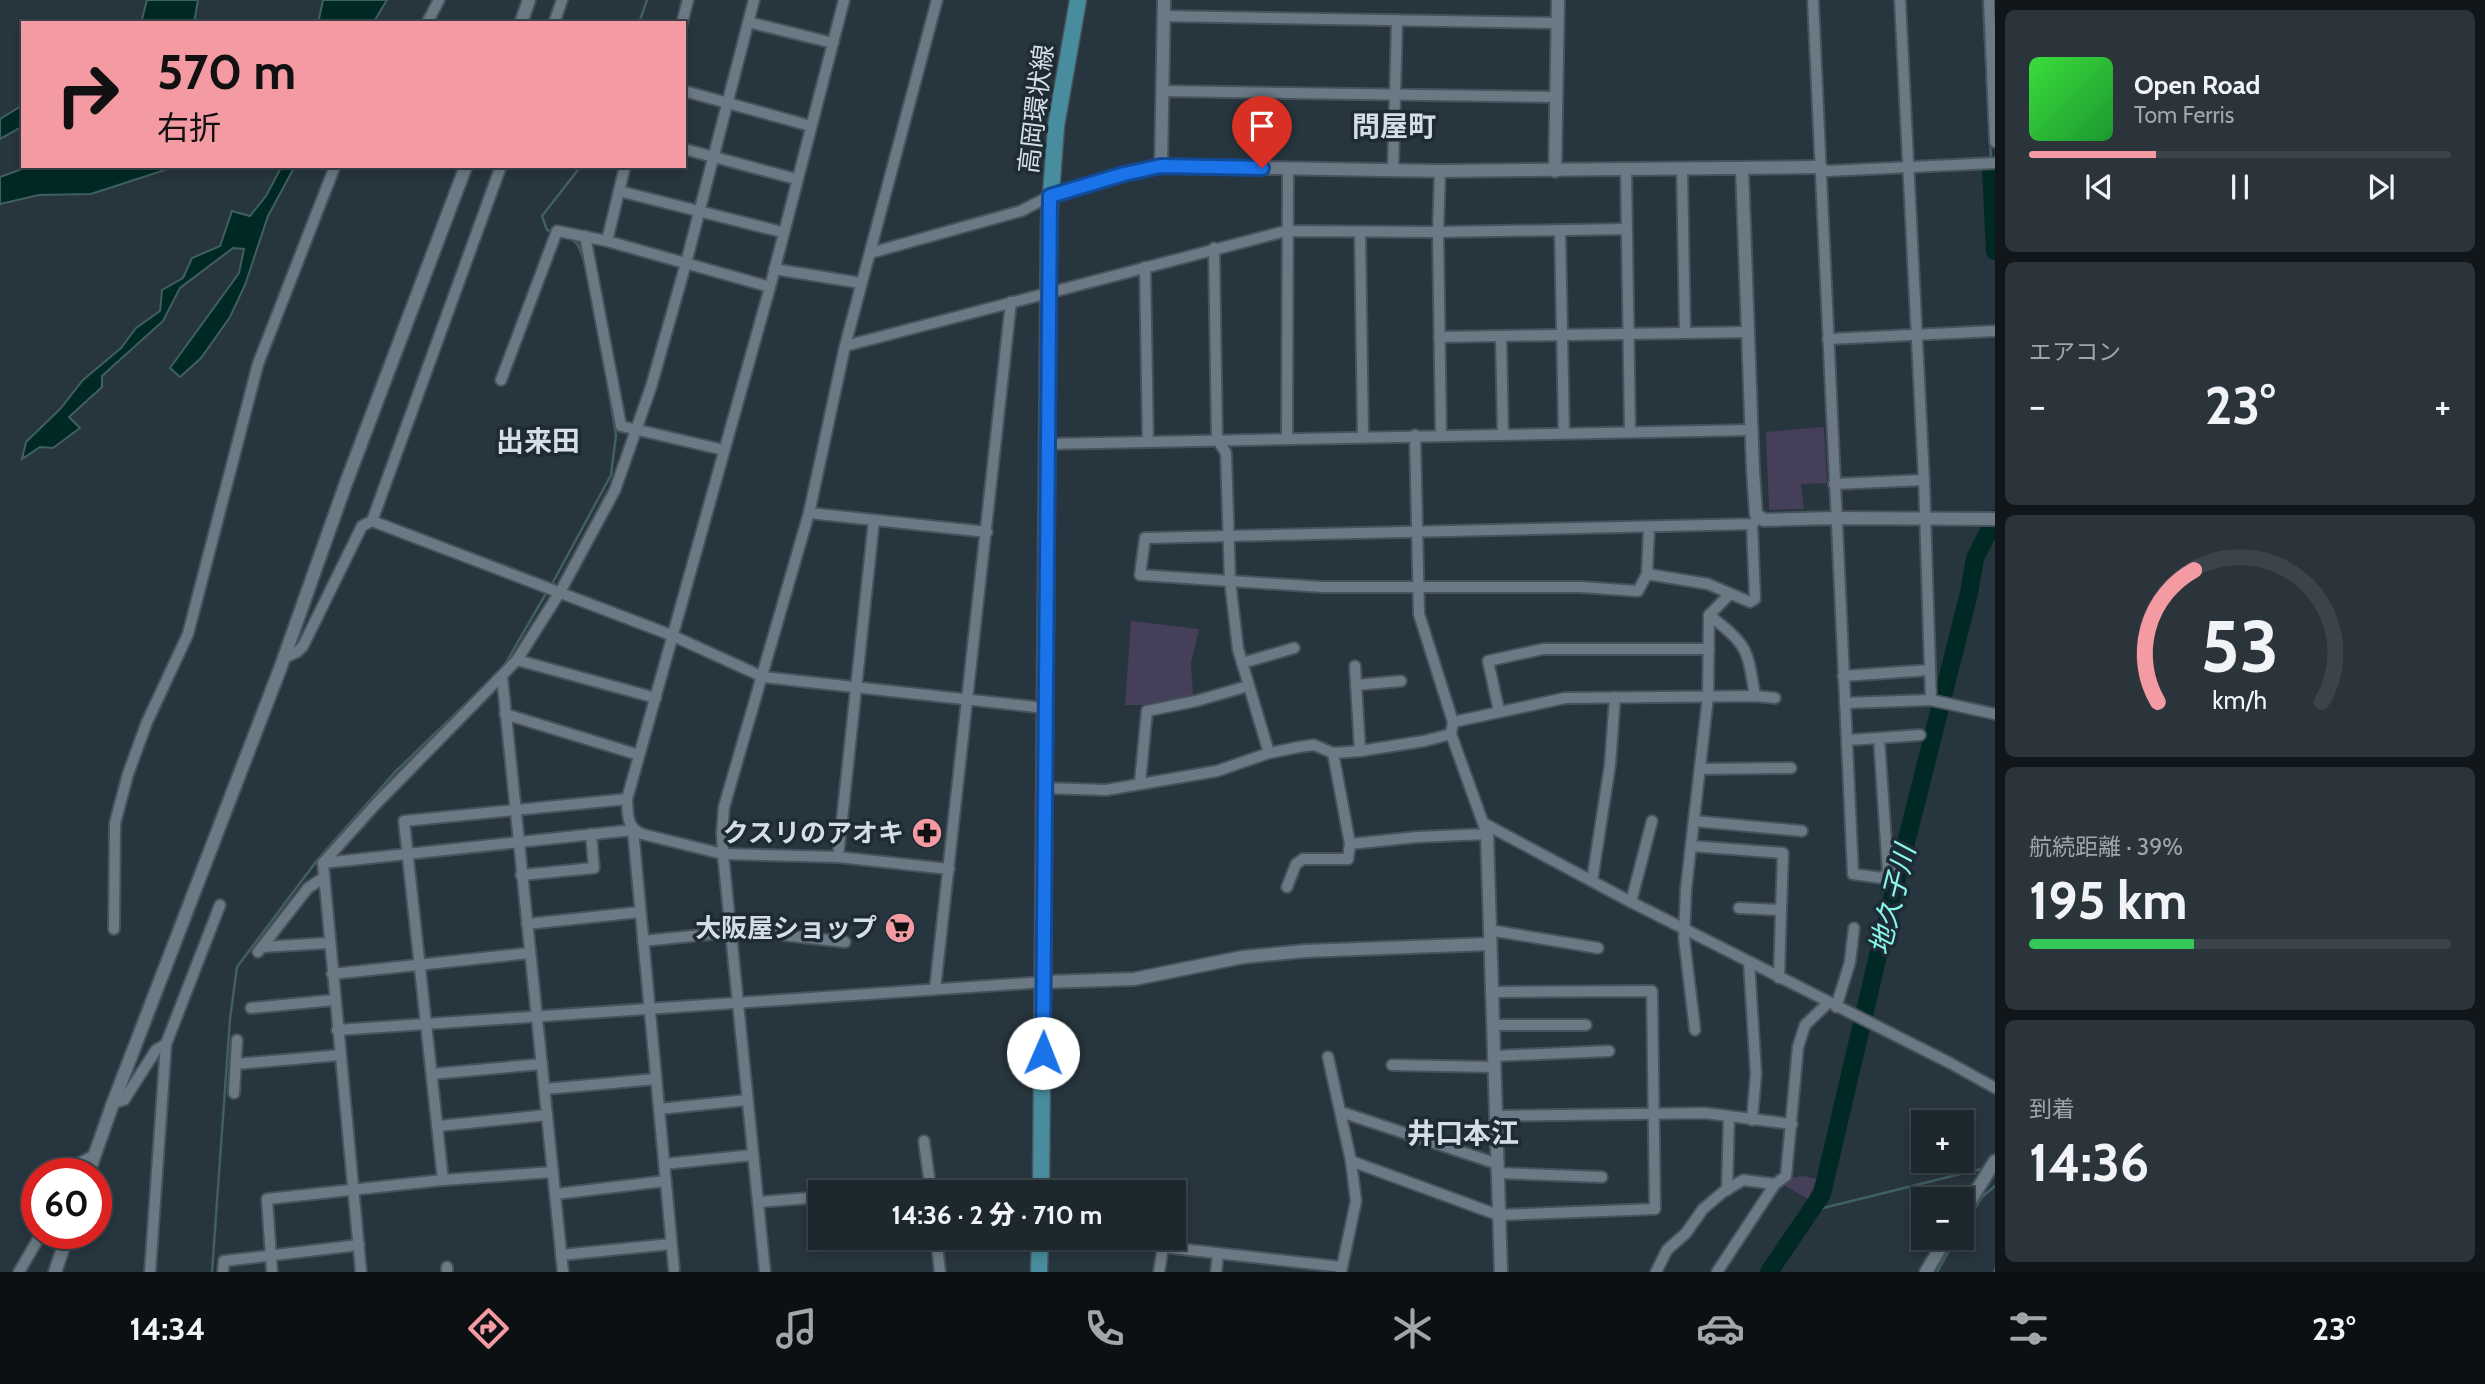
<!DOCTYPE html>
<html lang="ja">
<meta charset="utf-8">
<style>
:root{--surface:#1d282e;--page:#2a343a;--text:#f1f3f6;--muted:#a0a6aa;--line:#3b444a;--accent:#f49aa2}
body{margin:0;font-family:Cabin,"Noto Sans JP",sans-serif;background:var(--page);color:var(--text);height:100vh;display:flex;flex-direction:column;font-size:26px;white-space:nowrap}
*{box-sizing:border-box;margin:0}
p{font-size:23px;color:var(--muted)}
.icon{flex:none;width:38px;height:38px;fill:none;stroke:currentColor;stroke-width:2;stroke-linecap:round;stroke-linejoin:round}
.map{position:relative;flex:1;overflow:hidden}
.details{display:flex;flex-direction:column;gap:10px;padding:10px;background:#101619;width:490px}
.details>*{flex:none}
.hud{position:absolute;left:21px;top:21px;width:665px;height:147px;border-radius:0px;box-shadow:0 4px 10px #0003,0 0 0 2px var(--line);background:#f49aa2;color:#111;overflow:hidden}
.buttons{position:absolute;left:1911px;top:1110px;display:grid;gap:14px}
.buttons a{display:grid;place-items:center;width:63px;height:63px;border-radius:0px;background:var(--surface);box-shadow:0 4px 10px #0003,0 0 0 2px var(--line);font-size:35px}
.speed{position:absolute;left:21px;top:1158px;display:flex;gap:14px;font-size:35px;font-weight:700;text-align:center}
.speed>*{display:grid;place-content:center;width:91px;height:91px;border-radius:50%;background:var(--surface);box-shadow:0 4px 10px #0003,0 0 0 2px var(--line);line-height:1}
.speed .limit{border:10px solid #d22;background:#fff;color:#111}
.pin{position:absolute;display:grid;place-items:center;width:60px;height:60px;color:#fff;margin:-72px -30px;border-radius:50% 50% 50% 0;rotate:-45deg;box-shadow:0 0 7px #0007}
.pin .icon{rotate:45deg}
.me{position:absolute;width:77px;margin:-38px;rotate:1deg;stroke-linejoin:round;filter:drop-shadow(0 0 5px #0008)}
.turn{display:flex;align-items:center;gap:24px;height:147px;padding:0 21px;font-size:32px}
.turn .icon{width:91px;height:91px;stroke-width:2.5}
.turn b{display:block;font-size:49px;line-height:60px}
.big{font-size:52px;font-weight:800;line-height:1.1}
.details .tile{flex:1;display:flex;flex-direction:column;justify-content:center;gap:10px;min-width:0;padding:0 24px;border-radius:10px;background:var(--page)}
.details .dial{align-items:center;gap:0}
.dial svg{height:182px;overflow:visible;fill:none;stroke:var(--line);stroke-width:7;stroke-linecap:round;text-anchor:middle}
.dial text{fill:var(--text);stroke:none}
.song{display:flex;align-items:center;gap:21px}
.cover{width:84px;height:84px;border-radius:10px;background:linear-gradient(135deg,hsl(120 70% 55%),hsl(130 70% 35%))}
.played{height:7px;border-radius:4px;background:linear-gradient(90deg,var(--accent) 30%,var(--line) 30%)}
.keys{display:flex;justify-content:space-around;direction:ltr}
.heat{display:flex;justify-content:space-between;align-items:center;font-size:38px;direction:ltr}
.charge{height:10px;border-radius:5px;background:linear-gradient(90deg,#34c759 39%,var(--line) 0)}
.trip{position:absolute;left:808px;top:1180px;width:378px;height:70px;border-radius:0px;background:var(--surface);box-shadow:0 4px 10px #0003,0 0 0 2px var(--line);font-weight:800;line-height:70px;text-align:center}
.dock{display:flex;height:112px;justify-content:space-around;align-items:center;background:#0c1012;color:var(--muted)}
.dock .icon{width:49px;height:49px}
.dock .active{color:var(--accent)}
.dock b{font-size:32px;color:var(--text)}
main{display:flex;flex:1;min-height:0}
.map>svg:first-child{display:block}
.green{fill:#453f5a}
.water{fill:#002925;stroke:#405f5f;stroke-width:2}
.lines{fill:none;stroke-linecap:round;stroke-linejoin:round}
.stream{stroke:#405f5f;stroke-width:2.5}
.river{stroke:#002925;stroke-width:18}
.minor-casing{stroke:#47525b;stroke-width:14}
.tertiary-casing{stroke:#47525b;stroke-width:16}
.primary-casing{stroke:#47525b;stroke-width:19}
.minor{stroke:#6a7984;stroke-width:10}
.tertiary{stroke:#6a7984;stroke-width:12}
.primary{stroke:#478d9d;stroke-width:16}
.route-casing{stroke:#114b97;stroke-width:18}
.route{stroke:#1a73e8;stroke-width:12}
.labels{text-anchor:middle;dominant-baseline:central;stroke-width:7;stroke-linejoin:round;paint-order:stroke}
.street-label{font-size:26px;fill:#d6dee5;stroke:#1d2b34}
.poi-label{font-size:26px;font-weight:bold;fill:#d6dee5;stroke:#1d2b34;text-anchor:end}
.neighbourhood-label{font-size:28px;font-weight:bold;fill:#d6dee5;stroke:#1d2b34}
.water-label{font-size:28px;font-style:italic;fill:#89f8ea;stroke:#1d2b34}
</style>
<main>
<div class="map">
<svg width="1995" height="1272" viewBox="0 0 1995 1272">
<rect width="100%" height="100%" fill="#27353e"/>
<g class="green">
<polygon points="1824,427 1827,483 1801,484 1804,509 1769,510 1766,432"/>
<polygon points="1131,621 1199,629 1191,663 1193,695 1143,705 1125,705"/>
<polygon points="1804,1176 1817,1179 1808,1199 1785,1186 1791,1178"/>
</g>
<g class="water">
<polygon points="147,0 198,0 194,23 141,23"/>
<polygon points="323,0 387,0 373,23 314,23 319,19"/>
<polygon points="23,105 23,126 0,139 0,119"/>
<polygon points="30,166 177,166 91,194 39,195 0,204 0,177"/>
<polygon points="282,166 295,166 268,216 245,285 230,317 201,358 180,377 170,368 239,273 244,249 233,248 180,288 163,321 102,376 102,387 69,417 80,428 53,448 40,447 22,459 26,442 60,409 83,380 121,348 136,328 160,311 162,290 183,278 192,258 220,246 232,211 250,216 266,196"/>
</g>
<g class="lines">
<g class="stream">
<polyline points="1983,0 1989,123"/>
<polyline points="639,23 647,0"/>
<polyline points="1990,140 1991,161"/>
<polyline points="553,232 547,230 542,216 581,166"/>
<polyline points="572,239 578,245 584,260"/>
<polyline points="552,584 611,475 616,435 605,369"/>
<polyline points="504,666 548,590"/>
<polyline points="1811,1211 1985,1168"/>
<polyline points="1962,1229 1982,1197 1995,1186"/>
<polyline points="212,1272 230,1019 237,967 318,859 395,772 477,693"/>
<polyline points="1937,1272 1957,1237"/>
<polyline points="1994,1272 1995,1269"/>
</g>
<g class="river">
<polyline points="1991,168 1995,251"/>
<polyline points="1769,1272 1822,1194 1883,934 1969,593 1975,558 1995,519"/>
</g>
<g class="minor-casing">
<g id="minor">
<path d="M844,0l-74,287 -143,512c1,15 -1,28 15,35l81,20 115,3 111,12"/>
<polyline points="1813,0 1853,874 1882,878 1888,872 1894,873"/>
<polyline points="1900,0 1924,480 1931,700 1995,714"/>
<polyline points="1989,0 1995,142"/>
<polyline points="1163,16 1558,23"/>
<polyline points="748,22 833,43"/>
<polyline points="427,23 439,0"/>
<polyline points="554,23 562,0"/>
<polyline points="682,23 688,0"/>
<polyline points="684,91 811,126"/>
<polyline points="1163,91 1556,97"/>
<polyline points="684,149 796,179"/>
<polyline points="625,166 607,241 770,287"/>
<polyline points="1820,167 1827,171 1995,163"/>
<polyline points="1682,169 1685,333"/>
<polyline points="1393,170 1397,20"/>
<polyline points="1626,170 1630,432"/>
<polyline points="1440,171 1438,232 1441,435"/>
<polyline points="619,191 782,232"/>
<polyline points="1560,230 1564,433"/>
<polyline points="1360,232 1363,436"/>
<polyline points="585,236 621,426 724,450"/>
<polyline points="1214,248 1217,439 1226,453 1230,581 1238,649 1269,753"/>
<polyline points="870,253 1021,211 1050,196"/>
<polyline points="1145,267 1148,440"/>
<polyline points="774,269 861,283"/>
<polyline points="1501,336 1503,434"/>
<polyline points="1439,337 1748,332"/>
<polyline points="1828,339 1995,331"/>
<polyline points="845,346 1286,231 1438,232 1626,229"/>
<polyline points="501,380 557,231 607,241"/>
<polyline points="1287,439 1288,168"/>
<polyline points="1047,444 1752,430"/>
<polyline points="1834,484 1924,480"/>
<polyline points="809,513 987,532"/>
<polyline points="372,521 501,166"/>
<polyline points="1649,528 1647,574 1638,591 1580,587 1323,587 1140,575 1145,538 1752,524 1759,518"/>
<polyline points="1647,574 1708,584 1750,602 1755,599 1752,524"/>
<path d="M1709,615c39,31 38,32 46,81"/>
<polyline points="284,658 297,652 303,646 362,526 372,521 671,635 763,677 1045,708"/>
<polyline points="517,660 656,698"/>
<polyline points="1242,663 1294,648"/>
<polyline points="1355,666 1360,751"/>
<polyline points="502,676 563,1272"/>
<polyline points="1843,676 1930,670"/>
<polyline points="1356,685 1401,681"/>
<polyline points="1845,703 1931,700"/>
<polyline points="1499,711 1488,661 1543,649 1709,649"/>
<polyline points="505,714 639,755"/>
<polyline points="1453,722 1565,698 1755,696 1775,698"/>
<polyline points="1879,738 1920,735"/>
<polyline points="1847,740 1879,738 1888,872"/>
<polyline points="1700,769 1791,768"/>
<polyline points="1140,782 1147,711 1196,701 1248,686"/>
<polyline points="1044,788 1106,790 1217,771 1269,753 1299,747 1314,745 1333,753 1360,751 1424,741 1451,734"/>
<polyline points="1694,821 1802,831"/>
<polyline points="1485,824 1631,902 1950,1063 1995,1088"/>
<polyline points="1350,844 1417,837 1487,834 1451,734 1453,722 1419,614 1415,435"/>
<polyline points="1691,846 1783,853 1781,910 1739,908"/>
<polyline points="838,857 874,520"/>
<polyline points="323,863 633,830 674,1269"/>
<polyline points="521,875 594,868 591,834"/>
<polyline points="1592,881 1610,765 1615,697"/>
<polyline points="1287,887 1296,864 1303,859 1348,859 1350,844 1333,753"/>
<polyline points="1631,902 1652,821"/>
<polyline points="527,924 640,912"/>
<polyline points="114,929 115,823 128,774 147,722 188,634 258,364 335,166"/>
<polyline points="730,929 845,942"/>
<polyline points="1489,930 1598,948"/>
<polyline points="643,941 731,932"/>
<polyline points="262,947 328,943"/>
<polyline points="258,952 308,888 323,878"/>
<polyline points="1749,962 1756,1074 1752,1120"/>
<polyline points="332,974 530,953"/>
<polyline points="1779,978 1781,910"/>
<polyline points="935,989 1011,302"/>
<polyline points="1836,1007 1850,962 1854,928"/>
<polyline points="251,1008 334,1000"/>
<polyline points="1493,1025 1586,1025"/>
<polyline points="337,1030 1044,982"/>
<polyline points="1695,1030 1684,938 1686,889 1708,697 1709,615 1730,594"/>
<polyline points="1494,1056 1609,1051"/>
<polyline points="1328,1057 1351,1161 1356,1201 1341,1272"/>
<polyline points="236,1064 340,1055"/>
<polyline points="1392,1065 1494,1067"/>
<polyline points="432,1074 542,1064"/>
<polyline points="545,1089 656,1079"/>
<polyline points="234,1093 237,1040"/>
<polyline points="113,1103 124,1100 156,1050 166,1044"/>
<polyline points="659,1109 747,1100"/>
<polyline points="1341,1112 1498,1164"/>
<polyline points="1496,1116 1705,1113 1792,1124"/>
<polyline points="438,1126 547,1115"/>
<polyline points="924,1141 931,1192"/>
<polyline points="1351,1161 1498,1215 1655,1209 1652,991 1491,992"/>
<polyline points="664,1164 753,1155"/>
<polyline points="1498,1173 1602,1177"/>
<polyline points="71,1174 76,1165 95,1155"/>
<polyline points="443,1180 404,821 627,799"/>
<polyline points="1727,1190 1729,1117"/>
<polyline points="884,1192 931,1188"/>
<polyline points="556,1194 665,1181"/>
<polyline points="758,1202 821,1197"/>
<polyline points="936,1237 940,1272"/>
<polyline points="1113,1237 1163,1247 1342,1267"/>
<polyline points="561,1255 671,1244"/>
<polyline points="447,1267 447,1272"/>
<polyline points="19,1272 41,1234"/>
<polyline points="150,1272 166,1044 220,905"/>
<polyline points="223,1272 224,1261 359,1245"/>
<polyline points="272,1272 267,1199 443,1180 553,1172"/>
<polyline points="361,1272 323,863 375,805 517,660 560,592 615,490 651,387 686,263 754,0"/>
<polyline points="765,1272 723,854 722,833 724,807 809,513 845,346 937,0"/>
<polyline points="1159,1272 1163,1247"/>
<polyline points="1216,1272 1218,1254"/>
<polyline points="1656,1272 1667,1250 1686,1233 1703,1209 1723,1192 1743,1180 1775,1184 1786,1176 1798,1047 1805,1025 1828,1003"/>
<polyline points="1717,1272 1775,1184"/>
</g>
</g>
<g class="tertiary-casing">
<g id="tertiary">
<polyline points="521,23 529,0"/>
<polyline points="1161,166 1164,0"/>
<polyline points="1742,168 1753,471 1756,514 1764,520 1835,518 1995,519"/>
<polyline points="1555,171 1558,0"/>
<polyline points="1050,196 1124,174 1161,166 1440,171 1820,167"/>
<polyline points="1487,834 1501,1272"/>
<polyline points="1044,982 1134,979 1243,957 1305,951 1489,944"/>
<polyline points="88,1174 113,1103 280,669 346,483 466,166"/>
<polyline points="1962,1214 1995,1161"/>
<polyline points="55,1272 68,1234"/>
<polyline points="1926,1272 1947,1237"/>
</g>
</g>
<g class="primary-casing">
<g id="primary">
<polyline points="1041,1192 1049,221 1056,126 1078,0"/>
<polyline points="1039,1272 1040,1237"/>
</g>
</g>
<use href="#minor" class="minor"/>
<use href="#tertiary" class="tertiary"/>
<use href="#primary" class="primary"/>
</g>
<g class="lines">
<g class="route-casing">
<polyline id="route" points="1043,1053 1050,196 1124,174 1161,166 1262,168"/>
</g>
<use href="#route" class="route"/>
</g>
<defs>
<g id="pharmacy-disc" transform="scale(1.575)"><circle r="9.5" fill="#f49aa2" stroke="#1d2b34"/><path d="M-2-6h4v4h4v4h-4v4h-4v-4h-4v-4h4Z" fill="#111"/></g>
<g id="supermarket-disc" transform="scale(1.575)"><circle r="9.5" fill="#f49aa2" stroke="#1d2b34"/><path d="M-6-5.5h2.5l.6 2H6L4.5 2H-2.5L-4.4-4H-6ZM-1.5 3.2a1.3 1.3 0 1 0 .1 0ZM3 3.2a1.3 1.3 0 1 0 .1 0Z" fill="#111"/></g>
</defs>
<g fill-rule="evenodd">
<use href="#pharmacy-disc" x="927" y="833"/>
<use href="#supermarket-disc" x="900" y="928"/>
</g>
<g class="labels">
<g class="street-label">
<text transform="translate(1036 109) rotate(-83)">高岡環状線</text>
</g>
<g class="poi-label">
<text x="904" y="833">クスリのアオキ</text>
<text x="877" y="928">大阪屋ショップ</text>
</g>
<g class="neighbourhood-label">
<text x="1394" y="126">問屋町</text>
<text x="538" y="441">出来田</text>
<text x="1463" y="1133">井口本江</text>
</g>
<g class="water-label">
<text transform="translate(1892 900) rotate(-76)">地久子川</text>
</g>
</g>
</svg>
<div class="buttons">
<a>+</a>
<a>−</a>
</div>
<div class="speed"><div class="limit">60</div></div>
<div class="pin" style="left:1262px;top:168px;background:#d93025"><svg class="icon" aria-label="arrive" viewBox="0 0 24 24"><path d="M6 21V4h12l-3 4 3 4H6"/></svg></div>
<svg class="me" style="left:1043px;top:1053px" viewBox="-20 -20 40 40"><circle r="19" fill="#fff"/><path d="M0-13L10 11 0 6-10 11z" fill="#1a73e8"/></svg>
<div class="trip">14:36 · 2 分 · 710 m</div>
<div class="hud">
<div class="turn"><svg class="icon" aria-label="right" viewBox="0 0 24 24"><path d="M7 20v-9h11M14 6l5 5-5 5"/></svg><div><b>570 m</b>右折</div></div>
</div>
</div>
<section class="details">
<div class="tile">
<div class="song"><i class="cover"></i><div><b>Open Road</b><p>Tom Ferris</p></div></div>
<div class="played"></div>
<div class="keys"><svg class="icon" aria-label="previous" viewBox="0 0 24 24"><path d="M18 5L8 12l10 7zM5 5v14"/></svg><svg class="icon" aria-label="pause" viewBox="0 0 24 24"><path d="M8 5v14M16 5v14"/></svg><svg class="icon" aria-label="next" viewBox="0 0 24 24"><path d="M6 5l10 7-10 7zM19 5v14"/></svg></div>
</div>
<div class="tile"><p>エアコン</p>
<div class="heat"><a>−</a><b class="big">23°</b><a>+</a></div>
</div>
<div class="tile dial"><svg viewBox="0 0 100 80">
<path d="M14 69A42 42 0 1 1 86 69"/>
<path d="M14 69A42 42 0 0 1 30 11" stroke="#f49aa2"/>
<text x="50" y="56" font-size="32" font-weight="700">53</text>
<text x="50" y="72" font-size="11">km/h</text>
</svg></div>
<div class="tile"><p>航続距離 · 39%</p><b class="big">195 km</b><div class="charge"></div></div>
<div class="tile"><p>到着</p><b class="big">14:36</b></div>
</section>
</main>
<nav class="dock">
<b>14:34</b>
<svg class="icon active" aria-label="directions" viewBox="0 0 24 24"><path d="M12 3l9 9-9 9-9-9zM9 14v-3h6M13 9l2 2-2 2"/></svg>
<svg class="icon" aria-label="music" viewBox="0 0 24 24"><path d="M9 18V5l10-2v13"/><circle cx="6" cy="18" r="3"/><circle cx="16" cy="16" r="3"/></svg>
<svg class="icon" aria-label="phone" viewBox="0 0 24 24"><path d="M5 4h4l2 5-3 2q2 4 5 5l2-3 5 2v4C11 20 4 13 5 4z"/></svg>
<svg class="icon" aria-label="climate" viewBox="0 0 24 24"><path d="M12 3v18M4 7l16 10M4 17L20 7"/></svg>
<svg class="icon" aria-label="car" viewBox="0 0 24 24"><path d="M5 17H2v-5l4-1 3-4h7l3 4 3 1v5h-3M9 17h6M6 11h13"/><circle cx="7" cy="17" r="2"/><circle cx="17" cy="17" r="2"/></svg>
<svg class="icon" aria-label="filters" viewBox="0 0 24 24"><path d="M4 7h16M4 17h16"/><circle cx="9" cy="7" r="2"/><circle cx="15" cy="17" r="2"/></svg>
<b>23°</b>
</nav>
